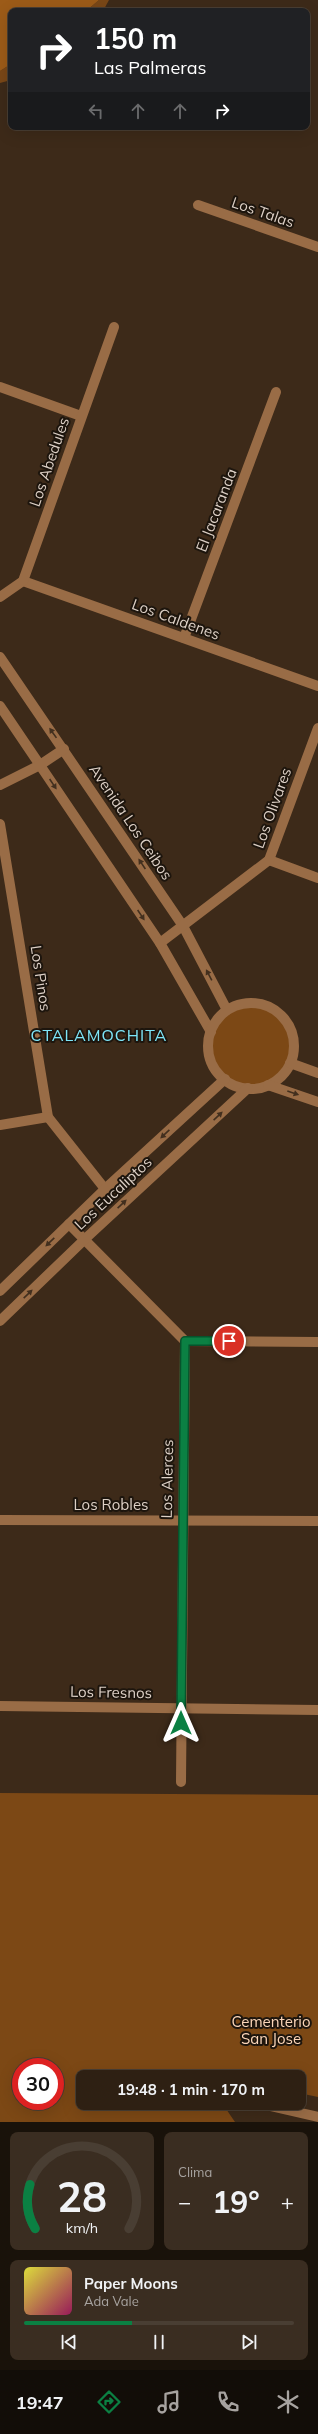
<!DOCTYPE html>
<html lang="es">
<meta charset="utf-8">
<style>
:root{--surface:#2e2013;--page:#3a2d21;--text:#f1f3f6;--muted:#a7a3a0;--line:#493e33;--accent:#0b8043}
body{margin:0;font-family:Mulish,sans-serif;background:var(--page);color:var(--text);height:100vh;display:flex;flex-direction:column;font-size:15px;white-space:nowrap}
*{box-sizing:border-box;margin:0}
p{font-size:13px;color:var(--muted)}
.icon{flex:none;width:22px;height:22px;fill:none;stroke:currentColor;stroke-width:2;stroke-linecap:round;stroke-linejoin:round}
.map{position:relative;height:2122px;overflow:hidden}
.details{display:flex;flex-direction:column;gap:10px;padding:10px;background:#19120a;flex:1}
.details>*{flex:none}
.banner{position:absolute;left:8px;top:8px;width:302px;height:122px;border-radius:8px;box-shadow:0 4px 16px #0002,0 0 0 1px var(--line);background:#202124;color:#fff;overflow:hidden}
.speed{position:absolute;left:12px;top:2058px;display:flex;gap:8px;font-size:20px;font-weight:700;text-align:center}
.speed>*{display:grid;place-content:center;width:52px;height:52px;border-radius:50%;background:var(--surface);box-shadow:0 4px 16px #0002,0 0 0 1px var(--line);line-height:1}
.speed .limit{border:6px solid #d22;background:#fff;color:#111}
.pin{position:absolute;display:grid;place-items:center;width:34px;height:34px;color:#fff;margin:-17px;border:2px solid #fff;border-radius:50%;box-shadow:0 1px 4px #0007}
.me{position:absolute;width:44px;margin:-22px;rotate:0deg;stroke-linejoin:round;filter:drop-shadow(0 0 3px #0008)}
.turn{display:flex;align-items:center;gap:14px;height:84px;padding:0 20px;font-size:18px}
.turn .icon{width:52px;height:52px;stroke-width:2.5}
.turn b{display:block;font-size:28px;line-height:34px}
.lanes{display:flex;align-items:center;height:38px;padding:0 20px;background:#0003;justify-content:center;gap:20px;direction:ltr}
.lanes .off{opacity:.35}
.big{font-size:30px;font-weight:700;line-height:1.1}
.details .card{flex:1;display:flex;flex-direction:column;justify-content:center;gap:6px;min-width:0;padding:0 14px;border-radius:8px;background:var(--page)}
.details .dial{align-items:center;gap:0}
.dial svg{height:104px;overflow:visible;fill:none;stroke:var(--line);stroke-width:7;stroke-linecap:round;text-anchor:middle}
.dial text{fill:var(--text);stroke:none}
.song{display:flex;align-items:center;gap:12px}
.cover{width:48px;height:48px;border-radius:6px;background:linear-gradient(135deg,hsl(60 70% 55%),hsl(330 70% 35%))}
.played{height:4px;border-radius:2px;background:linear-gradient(90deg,var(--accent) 40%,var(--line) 40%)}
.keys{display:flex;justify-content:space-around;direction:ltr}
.heat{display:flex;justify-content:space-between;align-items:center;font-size:22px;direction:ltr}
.details .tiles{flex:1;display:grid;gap:10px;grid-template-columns:1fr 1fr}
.card:last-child{grid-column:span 2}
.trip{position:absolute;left:76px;top:2070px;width:230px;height:40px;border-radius:8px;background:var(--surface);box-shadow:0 4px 16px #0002,0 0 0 1px var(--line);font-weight:700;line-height:40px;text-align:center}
.tab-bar{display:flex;height:64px;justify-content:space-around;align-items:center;background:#120d08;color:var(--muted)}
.tab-bar .icon{width:28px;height:28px}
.tab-bar .current{color:var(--accent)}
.tab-bar b{font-size:18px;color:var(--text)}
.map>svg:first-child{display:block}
.green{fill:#7c4815;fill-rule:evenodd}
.forest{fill:#794717}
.water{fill:#9c5b18}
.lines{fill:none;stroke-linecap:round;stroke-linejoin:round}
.minor{stroke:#996c46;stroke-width:10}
.oneway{fill:#422f1e}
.route-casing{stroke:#07532c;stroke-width:10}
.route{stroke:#0b8043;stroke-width:7}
.labels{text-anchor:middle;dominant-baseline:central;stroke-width:4;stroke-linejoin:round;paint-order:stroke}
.street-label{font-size:15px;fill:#ddd0c6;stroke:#1d150d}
.park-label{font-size:15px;fill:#fcd6b9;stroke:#1d150d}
.neighbourhood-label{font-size:16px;letter-spacing:1px;fill:#7ee6f8;stroke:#1d150d}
</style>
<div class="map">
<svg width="318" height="2122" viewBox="0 0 318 2122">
<rect width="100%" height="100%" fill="#3d2a19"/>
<g class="green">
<circle cx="251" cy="1046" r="43"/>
<path d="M0,1793l318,2v302l-19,-4v-16h-73l-13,-3 -1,3h-129v26h139l13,19h-235zM21,2067h34v34h-34z"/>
</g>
<g class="forest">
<polygon points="99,0 109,0 103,11 86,11"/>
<polygon points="11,64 11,80 0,83 0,71"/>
</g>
<polygon class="water" points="0,0 99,0 86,11 11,11 11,64 0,71"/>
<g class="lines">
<g class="minor">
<polyline points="198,205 318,247"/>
<polyline points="0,387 81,416"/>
<polyline points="23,581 318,686"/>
<polyline points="0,597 23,581 114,327"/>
<polyline points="184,638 276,392"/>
<polyline points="0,657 183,926 227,1010"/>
<polyline points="0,706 160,943 211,1032"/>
<polyline points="0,785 40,765 64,749"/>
<polyline points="0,824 48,1117 105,1189"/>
<polyline points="269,860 318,878"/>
<polyline points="160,943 269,860 318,728"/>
<circle cx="251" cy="1046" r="43"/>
<polyline points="290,1063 318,1073"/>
<polyline points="268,1085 318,1102"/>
<polyline points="0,1125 48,1117"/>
<polyline points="69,1224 185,1341 181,1782"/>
<polyline points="0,1291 105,1189 225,1079"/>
<polyline points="0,1321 85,1239 248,1088"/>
<polyline points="185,1341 318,1342"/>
<polyline points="0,1520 318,1521"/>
<polyline points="0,1706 318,1710"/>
<polyline points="257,2103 318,2117"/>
</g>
</g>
<defs><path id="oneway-solid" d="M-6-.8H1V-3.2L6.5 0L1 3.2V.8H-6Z"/></defs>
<g class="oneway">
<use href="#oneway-solid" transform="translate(53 733) rotate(-125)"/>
<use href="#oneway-solid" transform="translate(53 784) rotate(56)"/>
<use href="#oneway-solid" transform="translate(142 864) rotate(-124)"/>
<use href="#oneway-solid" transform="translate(141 915) rotate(56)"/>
<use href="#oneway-solid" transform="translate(209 975) rotate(-118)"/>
<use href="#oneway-solid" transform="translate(293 1093) rotate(19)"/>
<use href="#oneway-solid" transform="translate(218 1116) rotate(-43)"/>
<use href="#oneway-solid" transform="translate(165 1134) rotate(137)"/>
<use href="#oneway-solid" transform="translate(122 1204) rotate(-43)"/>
<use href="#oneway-solid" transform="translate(50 1242) rotate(136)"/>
<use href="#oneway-solid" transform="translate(28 1294) rotate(-44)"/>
</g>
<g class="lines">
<g class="route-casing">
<polyline id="route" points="181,1723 185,1341 229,1341"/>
</g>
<use href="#route" class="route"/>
</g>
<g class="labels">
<g class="street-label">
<text transform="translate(263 212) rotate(19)">Los Talas</text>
<text transform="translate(49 462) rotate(-71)">Los Abedules</text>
<text transform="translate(216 510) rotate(-69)">El Jacaranda</text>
<text transform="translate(176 619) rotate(20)">Los Caldenes</text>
<text transform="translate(272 808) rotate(-70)">Los Olivares</text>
<text transform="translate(131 822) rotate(56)">Avenida Los Ceibos</text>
<text transform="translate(41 978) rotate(81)">Los Pinos</text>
<text transform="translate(113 1193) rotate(-43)">Los Eucaliptos</text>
<text transform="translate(167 1479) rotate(-89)">Los Alerces</text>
<text x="111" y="1504">Los Robles</text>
<text transform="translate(111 1692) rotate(1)">Los Fresnos</text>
</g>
<g class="park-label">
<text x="271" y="2021">Cementerio<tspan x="271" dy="17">San Jose</tspan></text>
</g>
<g class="neighbourhood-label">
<text x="99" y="1035">CTALAMOCHITA</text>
</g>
</g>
</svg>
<div class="speed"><div class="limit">30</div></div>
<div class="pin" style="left:229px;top:1341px;background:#d93025"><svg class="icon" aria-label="arrive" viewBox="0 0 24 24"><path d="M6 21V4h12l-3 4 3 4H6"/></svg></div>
<svg class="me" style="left:181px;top:1723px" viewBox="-20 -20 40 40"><path d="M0-17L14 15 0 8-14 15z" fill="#0b8043" stroke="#fff" stroke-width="4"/></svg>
<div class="trip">19:48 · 1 min · 170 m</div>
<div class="banner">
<div class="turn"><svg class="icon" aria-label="right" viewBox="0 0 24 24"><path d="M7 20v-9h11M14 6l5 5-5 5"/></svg><div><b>150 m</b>Las Palmeras</div></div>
<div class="lanes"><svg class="icon off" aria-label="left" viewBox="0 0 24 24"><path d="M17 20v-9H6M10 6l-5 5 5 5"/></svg><svg class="icon off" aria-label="ahead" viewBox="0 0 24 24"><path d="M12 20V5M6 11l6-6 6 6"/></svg><svg class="icon off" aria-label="ahead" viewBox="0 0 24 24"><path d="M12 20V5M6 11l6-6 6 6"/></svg><svg class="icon" aria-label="right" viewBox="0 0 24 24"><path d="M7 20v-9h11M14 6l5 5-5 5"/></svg></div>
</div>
</div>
<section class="details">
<div class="tiles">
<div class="card dial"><svg viewBox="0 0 100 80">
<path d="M14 69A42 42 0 1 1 86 69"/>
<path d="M14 69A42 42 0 0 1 10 35" stroke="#0b8043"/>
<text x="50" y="56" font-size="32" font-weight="700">28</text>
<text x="50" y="72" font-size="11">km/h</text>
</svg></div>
<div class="card"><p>Clima</p>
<div class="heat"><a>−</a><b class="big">19°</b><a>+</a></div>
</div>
<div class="card">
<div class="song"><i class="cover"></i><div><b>Paper Moons</b><p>Ada Vale</p></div></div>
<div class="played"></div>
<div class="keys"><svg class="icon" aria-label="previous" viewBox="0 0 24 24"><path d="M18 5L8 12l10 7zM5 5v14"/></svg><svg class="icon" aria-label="pause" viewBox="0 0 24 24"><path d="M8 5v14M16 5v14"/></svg><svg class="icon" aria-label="next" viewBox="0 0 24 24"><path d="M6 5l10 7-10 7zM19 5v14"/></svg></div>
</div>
</div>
</section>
<nav class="tab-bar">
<b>19:47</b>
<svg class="icon current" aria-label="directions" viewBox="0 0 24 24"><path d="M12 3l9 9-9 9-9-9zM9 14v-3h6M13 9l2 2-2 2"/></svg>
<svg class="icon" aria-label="music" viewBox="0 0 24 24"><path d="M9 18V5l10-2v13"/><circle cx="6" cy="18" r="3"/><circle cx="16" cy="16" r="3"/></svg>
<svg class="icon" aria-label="phone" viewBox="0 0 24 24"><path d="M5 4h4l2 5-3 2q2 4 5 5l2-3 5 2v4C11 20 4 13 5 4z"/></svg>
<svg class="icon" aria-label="climate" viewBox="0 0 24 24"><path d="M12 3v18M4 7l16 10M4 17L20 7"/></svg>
</nav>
